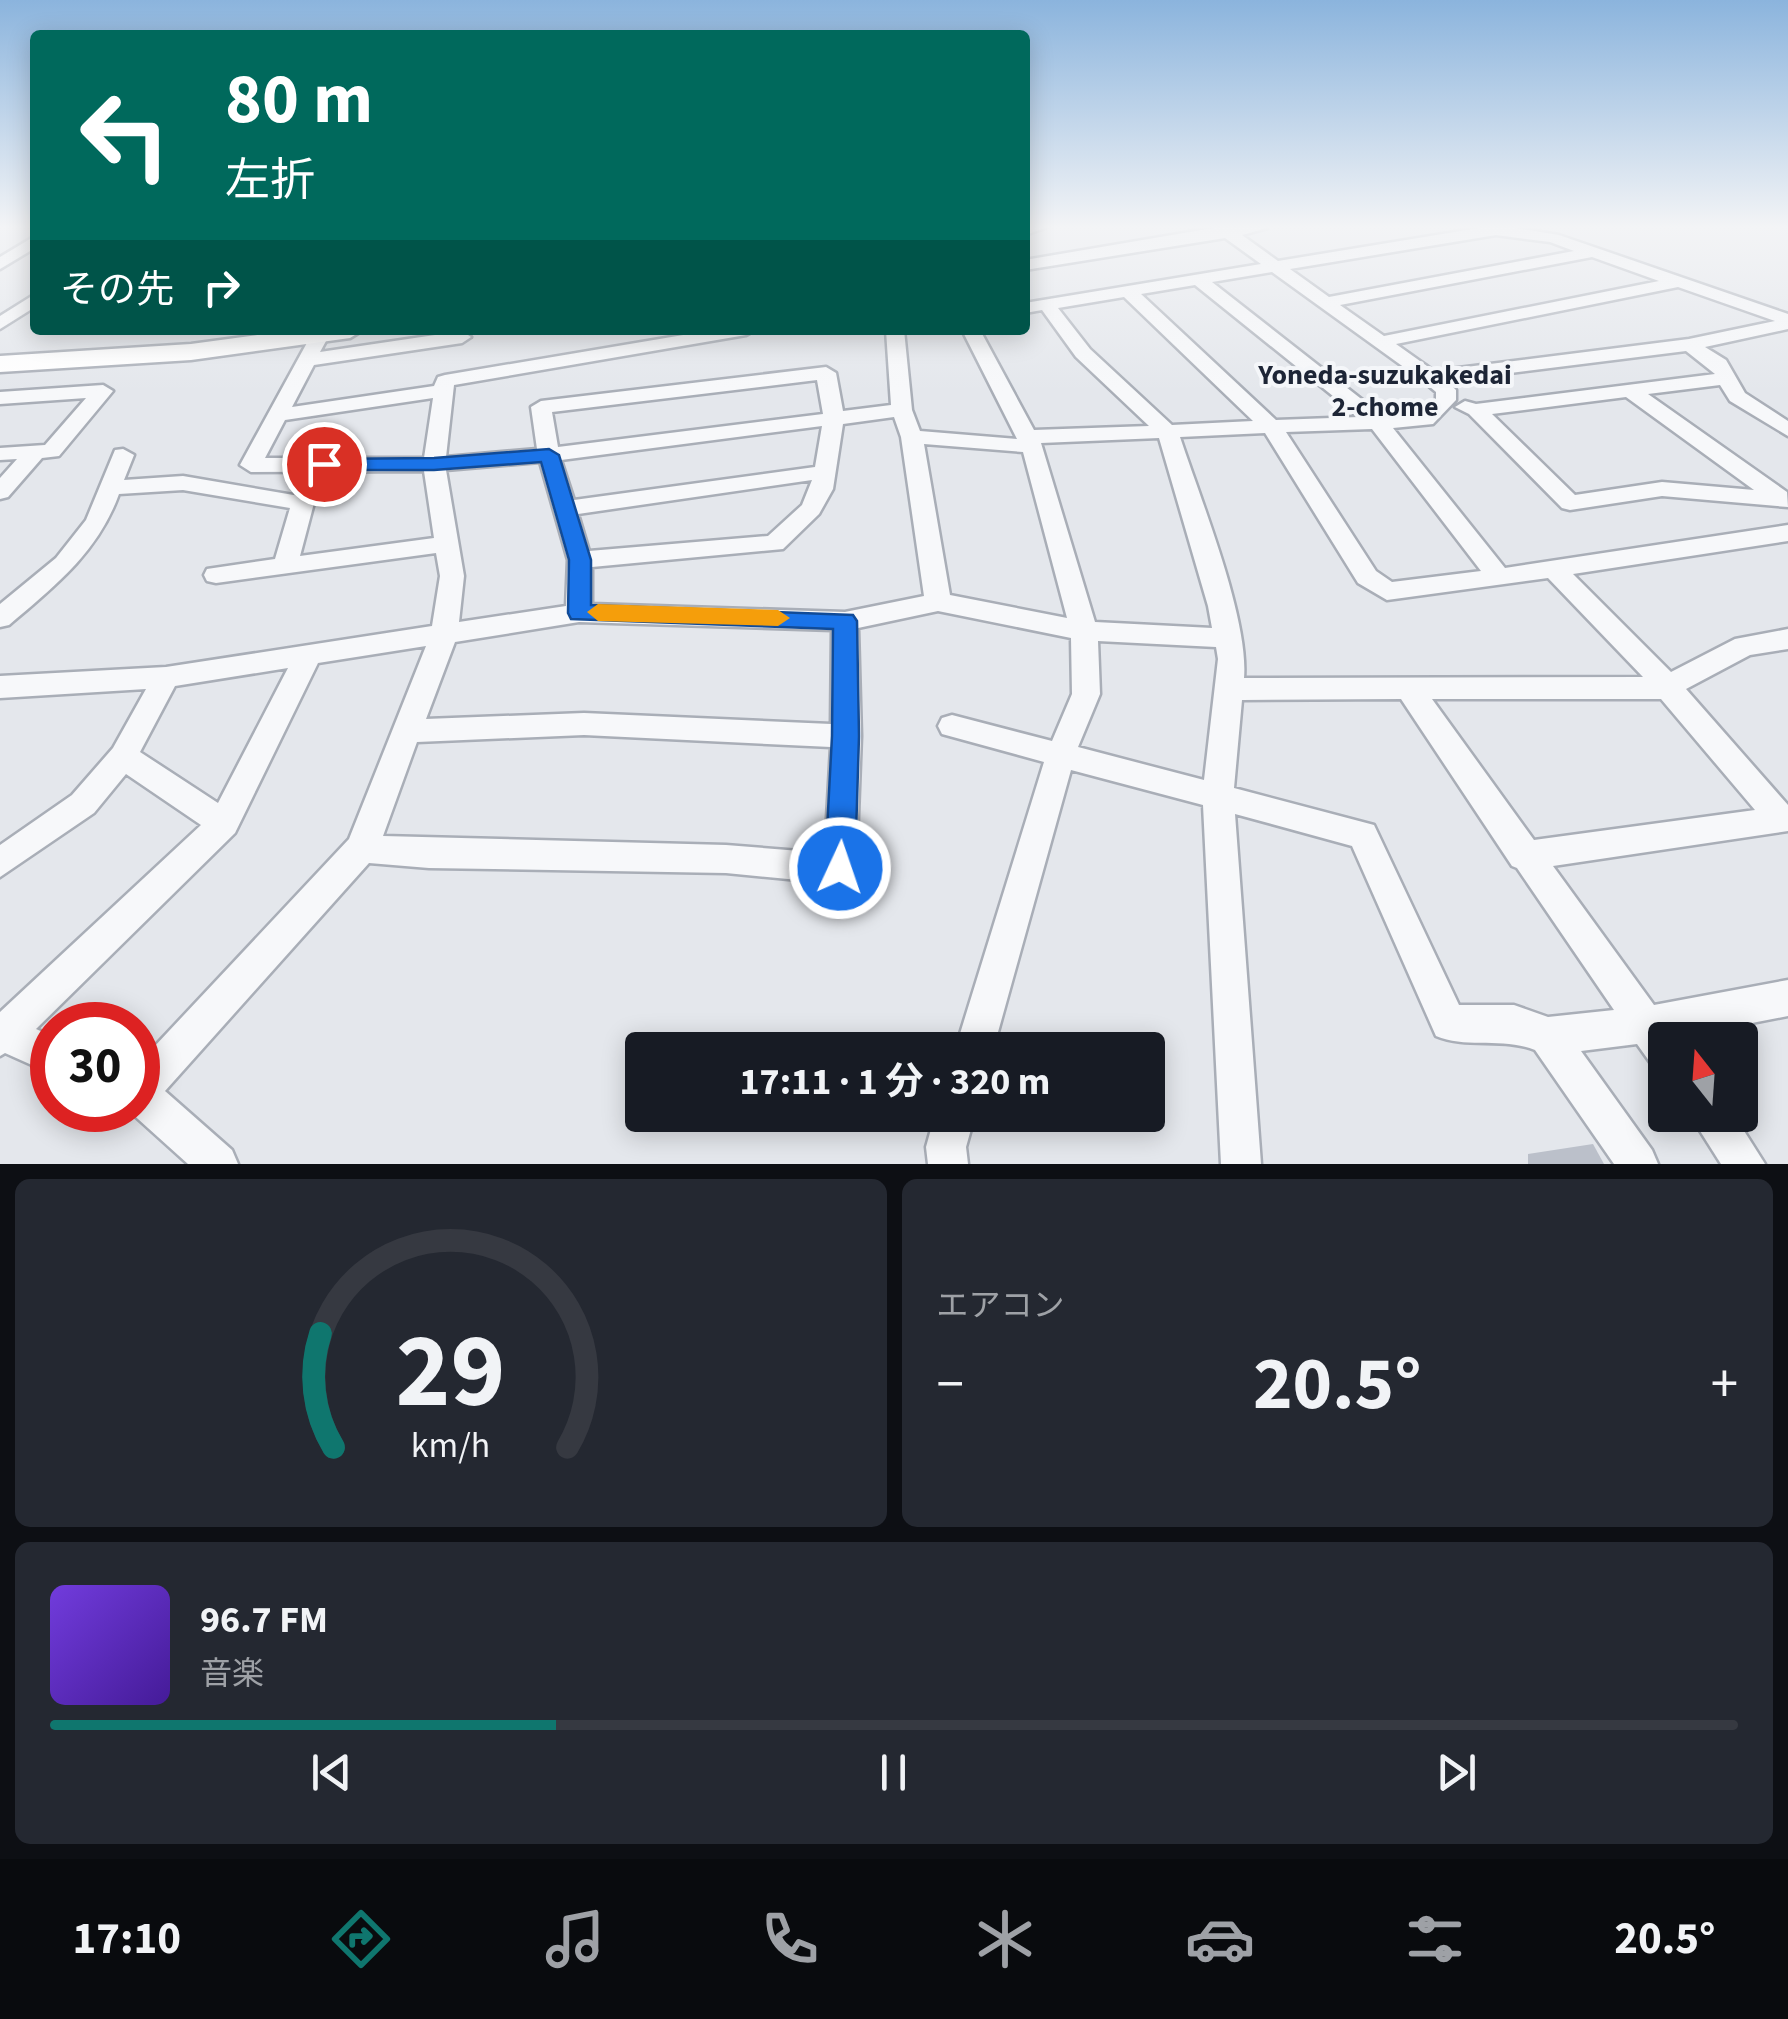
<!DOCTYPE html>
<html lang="ja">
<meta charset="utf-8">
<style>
:root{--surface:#171b24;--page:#242831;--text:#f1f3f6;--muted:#9ea1a6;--line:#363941;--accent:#0f766e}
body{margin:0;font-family:"Source Sans 3","Noto Sans JP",sans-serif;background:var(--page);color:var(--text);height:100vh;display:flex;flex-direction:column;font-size:38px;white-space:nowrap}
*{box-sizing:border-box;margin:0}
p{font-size:32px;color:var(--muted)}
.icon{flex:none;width:55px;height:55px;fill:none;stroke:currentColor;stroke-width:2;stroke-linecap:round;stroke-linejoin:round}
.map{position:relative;height:1164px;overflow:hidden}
.panel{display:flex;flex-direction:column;gap:15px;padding:15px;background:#0d0f14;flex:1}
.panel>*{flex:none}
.guide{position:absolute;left:30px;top:30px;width:1000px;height:305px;border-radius:10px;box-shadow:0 5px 25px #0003;background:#00695c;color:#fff;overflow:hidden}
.needle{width:65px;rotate:343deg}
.fabs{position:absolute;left:1648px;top:1022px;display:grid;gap:20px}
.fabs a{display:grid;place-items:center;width:110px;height:110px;border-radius:10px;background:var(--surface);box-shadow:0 5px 25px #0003;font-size:50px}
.speed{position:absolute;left:30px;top:1002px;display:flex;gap:20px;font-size:50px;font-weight:700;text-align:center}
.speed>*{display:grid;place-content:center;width:130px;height:130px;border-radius:50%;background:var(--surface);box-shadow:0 5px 25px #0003;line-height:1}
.speed .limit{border:15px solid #d22;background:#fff;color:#111}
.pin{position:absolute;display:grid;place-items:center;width:85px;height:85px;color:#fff;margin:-42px;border:5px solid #fff;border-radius:50%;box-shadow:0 2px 10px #0007}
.me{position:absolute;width:110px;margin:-55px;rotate:3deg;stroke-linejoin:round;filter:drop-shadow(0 0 8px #0008)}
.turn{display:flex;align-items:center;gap:35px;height:210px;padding:0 30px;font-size:45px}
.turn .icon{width:130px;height:130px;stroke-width:2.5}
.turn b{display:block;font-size:70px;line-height:85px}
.then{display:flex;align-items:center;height:95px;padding:0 30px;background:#0003;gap:20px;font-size:38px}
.big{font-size:75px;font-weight:700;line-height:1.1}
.panel .card{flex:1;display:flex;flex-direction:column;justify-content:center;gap:15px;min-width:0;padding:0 35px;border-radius:15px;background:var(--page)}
.panel .dial{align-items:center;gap:0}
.dial svg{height:260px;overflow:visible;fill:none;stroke:var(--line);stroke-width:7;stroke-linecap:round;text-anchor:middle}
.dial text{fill:var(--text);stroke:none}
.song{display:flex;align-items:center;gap:30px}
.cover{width:120px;height:120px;border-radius:15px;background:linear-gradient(135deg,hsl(260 70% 55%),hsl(260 70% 35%))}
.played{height:10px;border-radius:5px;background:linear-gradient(90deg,var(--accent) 30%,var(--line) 30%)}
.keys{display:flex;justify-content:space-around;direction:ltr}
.heat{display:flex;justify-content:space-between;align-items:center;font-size:55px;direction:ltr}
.panel .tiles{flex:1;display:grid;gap:15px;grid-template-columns:1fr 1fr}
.card:last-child{grid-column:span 2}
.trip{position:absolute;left:625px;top:1032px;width:540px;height:100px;border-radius:10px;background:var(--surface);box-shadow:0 5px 25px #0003;font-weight:700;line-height:100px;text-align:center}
.menu{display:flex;height:160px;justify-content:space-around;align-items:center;background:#090b0e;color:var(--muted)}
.menu .icon{width:70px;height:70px}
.menu .selected{color:var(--accent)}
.menu b{font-size:45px;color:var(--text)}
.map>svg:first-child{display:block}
.building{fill:#bbc0ca}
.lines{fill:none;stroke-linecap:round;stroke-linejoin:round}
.street-casing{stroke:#a9aeb7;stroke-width:5}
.secondary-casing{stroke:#a9aeb7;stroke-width:5}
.street{fill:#f7f8fa;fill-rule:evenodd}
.secondary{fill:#fff;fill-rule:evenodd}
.route{fill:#1a73e8;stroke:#114b97;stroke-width:2.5}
.slow{fill:#f59e0b}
.labels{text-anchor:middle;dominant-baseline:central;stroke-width:8;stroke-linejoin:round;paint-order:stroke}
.far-neighbourhood-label{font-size:28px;font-weight:bold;fill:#1d2536;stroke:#f4f6f9}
</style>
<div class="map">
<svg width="1788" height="1164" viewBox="0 0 1788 1164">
<rect width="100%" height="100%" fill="#e4e7ec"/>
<polygon class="building" points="1593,1144 1604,1164 1528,1164 1528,1154"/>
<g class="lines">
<g class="street-casing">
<g id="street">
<polygon points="1025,228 1045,228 1025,235"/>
<path d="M1213,228h54l-25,7 36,26 201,-33h37l43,7 229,79v15l-83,18 21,13 19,33 43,28v15l-58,-35 -10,-16 -72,9 139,98 1,15 -126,-11 -92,14 -8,-2 -93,-94 -14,-7 10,-6 11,3 239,-30 -29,-23 -239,30 9,9v10l-23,24 -40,4 112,140 283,-43v16l-215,33 98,98 64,-33 53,-10v20l-38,6 -64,34 102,116v26l-235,35 101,139 134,-25v36l-123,24v31l-13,-6 -15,-21 -56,7 71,99 6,14h-44l-79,-114c-32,-13 -68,-1 -99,-14l-84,-190 -117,-32 26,350h-40l-18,-359 -132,-35 -78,280h-38l89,-288 -102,-28 -4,-8 4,-8 10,-3 100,26 20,-47 -1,-56 -133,-27 -80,17 3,108 -5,133 -4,10 -12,5 -114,-11 -297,-5 -60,-5 -204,228 67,59 6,14h-50l-60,-54h10v-46l211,-225 77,-193 -108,17 -83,170 -199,196 16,7v38l-47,-21 -5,3v-44l201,-187 -75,-51 -32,39 -94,64v-32l72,-50 41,-47 33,-59 -146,9v-22l166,-9 266,-41 8,-50 -4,-23 -220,30 -9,-2 -3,-6 3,-6 68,-10 15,-51 -107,-18 -64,4c-21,58 -64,92 -110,131l-9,2v-23l56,-46 30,-38 29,-70 8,-1 11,6 -10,25 59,-4 128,22 3,5 -14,53 134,-18 -10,-67 -173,1 -11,-7 74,-135h18l-12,22 142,-21 9,6 -9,6 -148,22 -22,42 142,-21 4,-9 7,-2 268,-45h42l-9,5 -292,50 -8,72 91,-8 -6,-42 10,-6 285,-34 10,6 7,38 48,-6 -5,-75h18l8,80 8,21 97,8 -55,-109h18l54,100 115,-4 -73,-69 -34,-47 -17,3v-10l236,-39 -36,-26 -200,32v-10zM1496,235l54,7 24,9 -245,46 -39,-28zM1592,257l67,24 -275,55 -44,-31zM1272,272l151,109 13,11v7l-16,15 -37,2 -171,-134zM1195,285l164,132 -83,3 -135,-126zM1678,287l97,34 -86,18 -255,32 -38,-27zM1124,297l129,124 -81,4 -82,-76 -32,-41zM817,380l6,34 -265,33 -6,-35zM1626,397l128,93 -92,-8 -87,13 -83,-81zM433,398l-9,60h-159l20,-38zM894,417l7,20 23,159 -79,16 -253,-8v-37l191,-18 36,-35 14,-25 10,-65zM822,426l-7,41 -241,33 -13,-40zM1372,429l109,142 -89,11 -16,-11 -90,-139zM1265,433l93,150 29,17 161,-22 95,99 -399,1c5,-60 -44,-180 -64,-241zM1159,438l49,168 4,22 -117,-6 -54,-179zM924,444l99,8 44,166 -117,-23zM540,462l28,98 -2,46 -107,16 5,-46 -18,-106zM812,480l-10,25 -34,31 -179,15 -11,-37zM579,622l253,8 -1,94 -247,-11 -158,6 29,-77zM1098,641l118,6 2,12 -14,121 -126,-33 22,-53zM288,668l-70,135 -78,-51 35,-66zM1401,699l111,167 5,2 97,142 -66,7 -34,-12h-55l-85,-180 -140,-37 8,-88zM1432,699h229l94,111 -221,30zM584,735l247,12 -6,106 -99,-8 -343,-9 34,-94z"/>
<polygon points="35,236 35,248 0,269 0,257"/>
<polygon points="35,294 35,307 0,329 0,316"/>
<polygon points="103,385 113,391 59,456 42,458 8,497 0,499 0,478 17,459 0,460 0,448 45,445 86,398 0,404 0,392"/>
<polygon points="935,1115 975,1115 966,1147 968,1164 928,1164 926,1147"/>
<polygon points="1690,1115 1734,1115 1765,1164 1721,1164"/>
</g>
</g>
<g class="secondary-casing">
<polygon id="secondary" points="294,330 363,330 350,338 191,360 0,372 0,356 191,344"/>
</g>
<use href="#street" class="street"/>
<use href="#secondary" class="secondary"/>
</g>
<linearGradient id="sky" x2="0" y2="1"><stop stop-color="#8bb4dd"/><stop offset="0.58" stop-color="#f3f4f6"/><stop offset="1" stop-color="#f3f4f6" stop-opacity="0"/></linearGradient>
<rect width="1788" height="391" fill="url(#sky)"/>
<polygon class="route" points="549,449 559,455 591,560 591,605 853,615 857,621 859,736 855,868 850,878 840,882 829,878 825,868 832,736 833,629 571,619 568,613 569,560 541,462 434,470 324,470 314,464 324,459 434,458"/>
<polygon class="slow" points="598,604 778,610 790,618 778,626 598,621 587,612"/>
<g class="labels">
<g class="far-neighbourhood-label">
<text x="1385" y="375">Yoneda-suzukakedai<tspan x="1385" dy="32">2-chome</tspan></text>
</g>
</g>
</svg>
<div class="fabs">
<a><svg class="needle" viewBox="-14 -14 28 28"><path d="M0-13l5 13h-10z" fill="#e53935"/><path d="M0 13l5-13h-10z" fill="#9ea1a6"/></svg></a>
</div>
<div class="speed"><div class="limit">30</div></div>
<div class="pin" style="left:324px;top:464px;background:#d93025"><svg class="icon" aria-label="arrive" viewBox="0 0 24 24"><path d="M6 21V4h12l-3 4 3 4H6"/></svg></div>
<svg class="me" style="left:840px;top:868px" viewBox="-20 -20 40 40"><circle r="17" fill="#1a73e8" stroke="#fff" stroke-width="3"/><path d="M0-11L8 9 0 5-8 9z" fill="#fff"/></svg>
<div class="trip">17:11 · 1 分 · 320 m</div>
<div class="guide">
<div class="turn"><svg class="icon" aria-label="left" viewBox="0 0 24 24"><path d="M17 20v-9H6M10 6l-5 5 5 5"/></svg><div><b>80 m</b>左折</div></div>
<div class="then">その先<svg class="icon" aria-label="right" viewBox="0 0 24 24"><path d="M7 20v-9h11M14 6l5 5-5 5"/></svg></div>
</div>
</div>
<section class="panel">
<div class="tiles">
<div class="card dial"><svg viewBox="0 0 100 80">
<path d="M14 69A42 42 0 1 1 86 69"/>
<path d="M14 69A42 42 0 0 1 10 34" stroke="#0f766e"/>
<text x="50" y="56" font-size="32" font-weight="700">29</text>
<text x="50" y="72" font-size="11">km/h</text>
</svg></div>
<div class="card"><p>エアコン</p>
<div class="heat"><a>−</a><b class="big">20.5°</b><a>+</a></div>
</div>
<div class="card">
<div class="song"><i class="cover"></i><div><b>96.7 FM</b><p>音楽</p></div></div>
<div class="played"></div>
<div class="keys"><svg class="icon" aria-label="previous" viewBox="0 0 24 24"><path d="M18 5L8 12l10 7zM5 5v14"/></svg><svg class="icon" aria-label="pause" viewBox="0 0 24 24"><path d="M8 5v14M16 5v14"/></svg><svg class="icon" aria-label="next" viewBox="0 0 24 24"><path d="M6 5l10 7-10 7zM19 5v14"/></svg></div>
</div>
</div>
</section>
<nav class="menu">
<b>17:10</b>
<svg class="icon selected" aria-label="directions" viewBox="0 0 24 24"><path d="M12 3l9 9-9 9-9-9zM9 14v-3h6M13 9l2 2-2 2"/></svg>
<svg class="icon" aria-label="music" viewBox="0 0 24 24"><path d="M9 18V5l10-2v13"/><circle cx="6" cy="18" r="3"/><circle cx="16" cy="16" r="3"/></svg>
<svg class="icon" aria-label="phone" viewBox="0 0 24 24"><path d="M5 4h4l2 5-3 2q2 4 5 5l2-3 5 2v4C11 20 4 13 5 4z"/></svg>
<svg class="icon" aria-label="climate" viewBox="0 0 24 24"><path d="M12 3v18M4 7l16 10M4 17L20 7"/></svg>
<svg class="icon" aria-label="car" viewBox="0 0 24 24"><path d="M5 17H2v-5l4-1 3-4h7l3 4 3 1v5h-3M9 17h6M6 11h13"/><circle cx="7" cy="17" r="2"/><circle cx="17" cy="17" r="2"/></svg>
<svg class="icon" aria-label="filters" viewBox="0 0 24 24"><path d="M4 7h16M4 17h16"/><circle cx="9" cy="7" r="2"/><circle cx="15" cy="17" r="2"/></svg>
<b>20.5°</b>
</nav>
